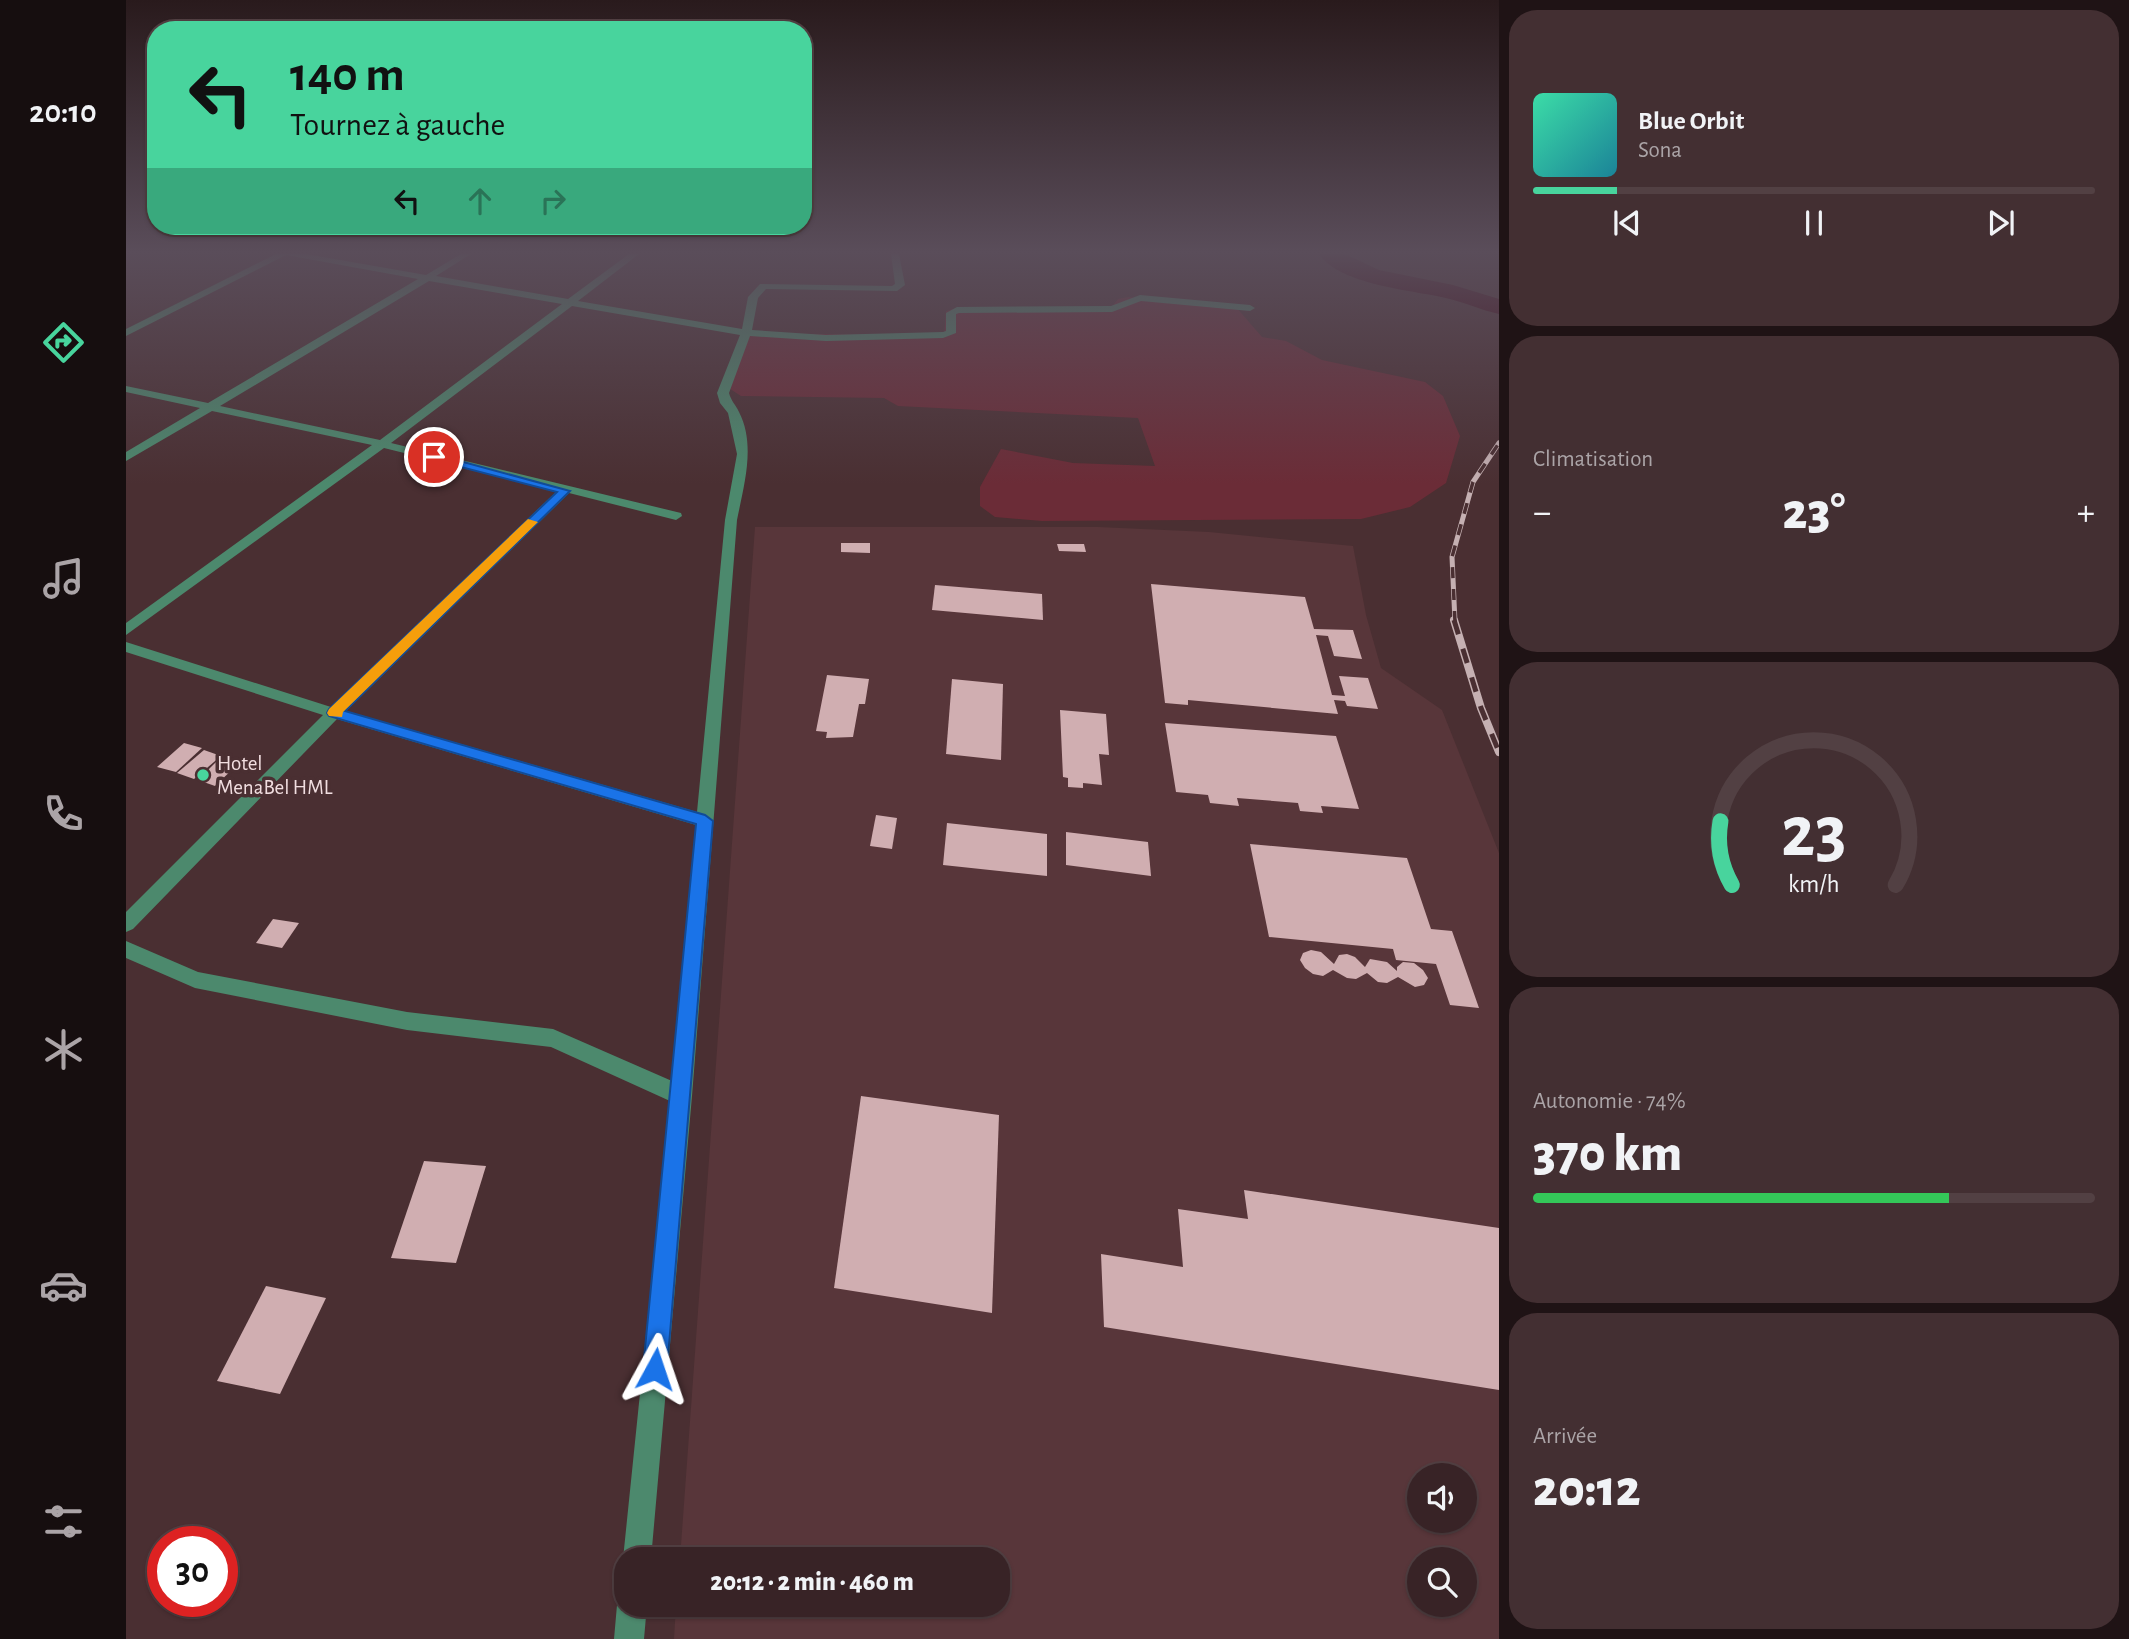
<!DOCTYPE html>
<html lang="fr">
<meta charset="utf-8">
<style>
:root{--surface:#382326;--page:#432f32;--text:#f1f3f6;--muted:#aba4a7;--line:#524043;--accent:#48d49d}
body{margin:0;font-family:"Alegreya Sans",sans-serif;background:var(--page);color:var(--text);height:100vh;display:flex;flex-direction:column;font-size:26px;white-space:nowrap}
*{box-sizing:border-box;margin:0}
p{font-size:23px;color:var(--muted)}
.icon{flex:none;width:38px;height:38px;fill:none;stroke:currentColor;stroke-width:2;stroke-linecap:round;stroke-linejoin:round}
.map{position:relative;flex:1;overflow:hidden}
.panel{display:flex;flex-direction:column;gap:10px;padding:10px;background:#1f1315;width:630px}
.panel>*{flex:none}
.banner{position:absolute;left:21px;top:21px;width:665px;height:214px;border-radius:28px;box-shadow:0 2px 5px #0004,0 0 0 2px var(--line);background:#48d49d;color:#111;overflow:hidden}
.buttons{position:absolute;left:1281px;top:1463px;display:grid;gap:14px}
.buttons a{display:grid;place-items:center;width:70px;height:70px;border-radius:50%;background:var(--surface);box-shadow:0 2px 5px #0004,0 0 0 2px var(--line);font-size:35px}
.speed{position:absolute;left:21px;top:1526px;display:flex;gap:14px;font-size:35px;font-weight:700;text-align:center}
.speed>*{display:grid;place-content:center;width:91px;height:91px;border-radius:50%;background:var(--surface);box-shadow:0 2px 5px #0004,0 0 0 2px var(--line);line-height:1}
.speed .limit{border:10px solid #d22;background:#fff;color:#111}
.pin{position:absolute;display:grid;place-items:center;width:60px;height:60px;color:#fff;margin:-30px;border:4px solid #fff;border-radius:50%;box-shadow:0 2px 7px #0007}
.me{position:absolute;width:77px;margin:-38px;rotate:5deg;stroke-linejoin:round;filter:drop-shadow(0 0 5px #0008)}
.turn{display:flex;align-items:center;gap:24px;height:147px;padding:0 28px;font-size:32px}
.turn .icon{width:91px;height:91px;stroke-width:2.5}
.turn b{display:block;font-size:49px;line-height:60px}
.lanes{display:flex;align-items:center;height:66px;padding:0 28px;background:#0003;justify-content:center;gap:35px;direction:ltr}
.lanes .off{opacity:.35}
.big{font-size:52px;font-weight:800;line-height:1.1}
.panel .widget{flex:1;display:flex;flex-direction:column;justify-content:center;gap:10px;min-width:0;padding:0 24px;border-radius:28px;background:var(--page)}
.panel .dial{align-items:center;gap:0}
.dial svg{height:182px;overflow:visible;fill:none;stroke:var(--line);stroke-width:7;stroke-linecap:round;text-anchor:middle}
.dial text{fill:var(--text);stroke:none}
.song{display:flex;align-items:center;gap:21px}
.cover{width:84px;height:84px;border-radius:10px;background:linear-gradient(135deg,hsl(160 70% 55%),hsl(190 70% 35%))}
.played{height:7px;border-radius:4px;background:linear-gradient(90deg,var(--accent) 15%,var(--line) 15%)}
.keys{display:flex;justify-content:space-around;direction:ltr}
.heat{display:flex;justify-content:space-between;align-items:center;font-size:38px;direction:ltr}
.charge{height:10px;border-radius:5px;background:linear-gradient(90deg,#34c759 74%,var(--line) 0)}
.trip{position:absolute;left:488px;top:1547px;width:396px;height:70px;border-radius:28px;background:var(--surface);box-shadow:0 2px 5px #0004,0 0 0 2px var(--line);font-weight:800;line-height:70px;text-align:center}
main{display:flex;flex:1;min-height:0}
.menu{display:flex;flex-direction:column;width:126px;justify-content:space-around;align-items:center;background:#160e0f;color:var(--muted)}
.menu .icon{width:49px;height:49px}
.menu .current{color:var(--accent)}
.menu b{font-size:32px;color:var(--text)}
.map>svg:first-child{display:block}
.built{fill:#58363a;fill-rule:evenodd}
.green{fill:#6b2c37}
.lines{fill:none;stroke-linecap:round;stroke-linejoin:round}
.river{fill:#3c0011;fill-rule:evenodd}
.building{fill:#d0aeb1}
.minor{fill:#4c896d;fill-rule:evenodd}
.rail-far1-casing{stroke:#c5b0b2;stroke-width:5}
.rail-casing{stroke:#c5b0b2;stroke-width:8}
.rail-far1{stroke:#4a2f32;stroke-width:3.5;stroke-dasharray:11;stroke-linecap:butt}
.rail{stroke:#4a2f32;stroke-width:5;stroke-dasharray:15;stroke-linecap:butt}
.route{fill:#1a73e8;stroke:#114b97;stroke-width:2}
.slow{fill:#f59e0b}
.poi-dot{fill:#48d49d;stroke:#4a2f32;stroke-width:2.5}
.labels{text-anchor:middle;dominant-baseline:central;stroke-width:7;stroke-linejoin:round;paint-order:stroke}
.poi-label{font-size:21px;fill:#f1dee0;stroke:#4a2f32;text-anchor:start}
</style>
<main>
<nav class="menu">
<b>20:10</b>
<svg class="icon current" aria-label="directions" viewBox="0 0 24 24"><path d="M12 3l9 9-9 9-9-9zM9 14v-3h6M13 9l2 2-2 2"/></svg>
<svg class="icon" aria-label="music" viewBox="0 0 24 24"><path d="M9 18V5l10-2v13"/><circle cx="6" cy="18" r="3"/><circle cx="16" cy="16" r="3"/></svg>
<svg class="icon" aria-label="phone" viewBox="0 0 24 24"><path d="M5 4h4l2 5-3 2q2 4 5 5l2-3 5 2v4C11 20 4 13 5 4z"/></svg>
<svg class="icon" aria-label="climate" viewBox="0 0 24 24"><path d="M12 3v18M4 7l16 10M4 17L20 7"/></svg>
<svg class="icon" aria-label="car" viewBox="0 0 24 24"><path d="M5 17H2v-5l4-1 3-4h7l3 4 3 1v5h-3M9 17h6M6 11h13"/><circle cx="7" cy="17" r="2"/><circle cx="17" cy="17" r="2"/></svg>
<svg class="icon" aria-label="filters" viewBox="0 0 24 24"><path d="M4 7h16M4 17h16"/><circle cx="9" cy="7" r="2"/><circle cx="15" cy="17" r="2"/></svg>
</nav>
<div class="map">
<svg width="1373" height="1639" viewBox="0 0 1373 1639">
<rect width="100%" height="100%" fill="#4a2f32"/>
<path class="built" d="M629,527h343l111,5 144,14 13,69 15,53 61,42 57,143v786h-825l2,-34h322v-46h-318zM1293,1475h46v46h-46zM1293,1559h46v46h-46z"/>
<polygon class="green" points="1002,297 1110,307 1136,337 1160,341 1196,360 1299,382 1317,396 1334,436 1320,483 1284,507 1235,519 916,521 869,517 854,506 854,487 875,449 947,463 1029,466 1012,418 772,406 758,398 615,396 598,385 622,333 818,336 820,311 831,308 985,308 992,299"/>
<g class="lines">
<path class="river" d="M1193,254h26l34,16 74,15 46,14v15c-18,-4 -35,-12 -53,-16 -34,-8 -106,-13 -127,-44z"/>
</g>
<g class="building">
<polygon points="715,543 744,543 744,553 715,552"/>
<polygon points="931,544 958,544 960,552 933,551"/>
<polygon points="1025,584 1179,597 1188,629 1227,630 1236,659 1208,656 1202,636 1190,635 1206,695 1219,696 1213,676 1242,678 1252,709 1221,706 1219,701 1208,700 1212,714 1062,700 1062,705 1039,703"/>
<polygon points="809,585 916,594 917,620 806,610"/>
<polygon points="701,675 743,679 739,704 733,704 727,737 700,738 701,732 690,731"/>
<polygon points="826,679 877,684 875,760 820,754"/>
<polygon points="934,710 980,714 983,755 973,754 976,785 957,783 957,788 942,787 942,778 937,777"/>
<polygon points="1039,723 1210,736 1233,809 1195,806 1197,813 1174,811 1172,803 1111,798 1113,806 1084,803 1082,795 1050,792"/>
<polygon points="58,743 76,748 50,772 31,767"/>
<polygon points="78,750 95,756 68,779 51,773"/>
<polygon points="94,758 112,764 89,786 72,780"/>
<polygon points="750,815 771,818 766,849 744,846"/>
<polygon points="821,823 921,834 921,876 817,865"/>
<polygon points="940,832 1022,842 1025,876 940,865"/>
<polygon points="1124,844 1281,858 1305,929 1326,931 1353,1008 1324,1005 1310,964 1270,960 1267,949 1143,937"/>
<polygon points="147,919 173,923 156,948 130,943"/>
<polygon points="1185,950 1195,952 1208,964 1213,955 1221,954 1229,957 1239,967 1244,959 1261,962 1271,971 1271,967 1277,962 1288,963 1297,970 1302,978 1298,985 1289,987 1272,977 1261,983 1252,982 1241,973 1230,979 1221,978 1207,970 1197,976 1187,974 1179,968 1174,960 1177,953"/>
<polygon points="735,1096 873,1115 866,1313 708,1288"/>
<polygon points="298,1161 360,1166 330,1263 265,1258"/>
<polygon points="1118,1190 1373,1228 1373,1390 978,1327 975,1254 1057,1267 1052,1209 1122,1219"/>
<polygon points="140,1286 200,1298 154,1394 91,1381"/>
</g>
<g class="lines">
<g class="minor">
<path d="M150,254h30l120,21 35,-21h10l-35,22 132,23 61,-45h10l-61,47 164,28 6,-32 12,-13 132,2 3,-2 -4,-30h8l6,31 -8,6 -131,-2 -8,9 -6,32 74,5 117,-3 3,-1v-18l11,-6 154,-1 29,-11 110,10 5,3 -5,3 -109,-10 -29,11 -153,1 -3,1v19l-13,5 -117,3 -76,-5 -21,57c2,8 7,12 10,19 17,33 5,73 -2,108l-45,576 -41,463h-25v9l-3,-9 47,-458 -119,-54 -144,-17 -212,-42 -69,-30v-17l72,31 209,40 146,17 119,52 24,-256 -359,-106 -204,210 -7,3v-20l197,-197 -197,-63v-10l205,65 226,-216 -173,-43 -258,187v-12l246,-178 -160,-34 -86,50v-9l74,-44 -74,-16v-6l82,17 210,-124 -132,-24 -160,81v-7zM303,281l133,23 -182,136 -160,-34zM446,306l168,29 -23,58 3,10 8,10 9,41 -12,66 -28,292 -351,-101 223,-218 107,27 6,-4 -1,-3 -290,-70z"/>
<polygon points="500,1593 500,1605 521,1605 518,1639 488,1639 491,1605 496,1595"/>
</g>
<g class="rail-far1-casing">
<polyline id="rail-far1" points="1329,622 1326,557 1347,482 1373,443"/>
</g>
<g class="rail-casing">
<polyline id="rail" points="1328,620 1355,708 1373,752"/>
</g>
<use href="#rail-far1" class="rail-far1"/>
<use href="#rail" class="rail"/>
</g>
<linearGradient id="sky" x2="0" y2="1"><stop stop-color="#291a1c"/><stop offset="0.52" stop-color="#5a4d5a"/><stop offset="1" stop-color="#5a4d5a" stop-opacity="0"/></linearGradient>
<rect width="1373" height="484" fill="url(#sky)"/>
<polygon class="route" points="308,454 444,491 219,711 579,815 587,821 541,1369 537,1377 529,1380 521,1377 517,1369 570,824 203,716 201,713 203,709 431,492 304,459 304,455"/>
<polygon class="slow" points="402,519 412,522 217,712 216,717 203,716 201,713 203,709"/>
<circle class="poi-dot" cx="77" cy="775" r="7"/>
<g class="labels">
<g class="poi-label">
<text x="91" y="763">Hotel<tspan x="91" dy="24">MenaBel HML</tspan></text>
</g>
</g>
</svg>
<div class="buttons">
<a><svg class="icon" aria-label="sound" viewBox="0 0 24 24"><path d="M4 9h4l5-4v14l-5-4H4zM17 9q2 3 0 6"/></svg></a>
<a><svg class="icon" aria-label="search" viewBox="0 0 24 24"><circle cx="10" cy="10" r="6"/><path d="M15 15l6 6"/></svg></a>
</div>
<div class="speed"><div class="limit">30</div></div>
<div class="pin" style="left:308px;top:457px;background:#d93025"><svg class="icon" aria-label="arrive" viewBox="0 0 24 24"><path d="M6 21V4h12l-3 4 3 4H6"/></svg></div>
<svg class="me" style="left:529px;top:1369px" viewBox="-20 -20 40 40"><path d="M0-17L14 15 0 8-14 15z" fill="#1a73e8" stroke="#fff" stroke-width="4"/></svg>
<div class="trip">20:12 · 2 min · 460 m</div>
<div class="banner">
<div class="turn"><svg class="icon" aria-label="left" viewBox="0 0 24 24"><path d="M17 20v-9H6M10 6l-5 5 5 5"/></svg><div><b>140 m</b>Tournez à gauche</div></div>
<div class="lanes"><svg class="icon" aria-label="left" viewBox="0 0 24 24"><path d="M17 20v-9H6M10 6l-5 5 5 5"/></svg><svg class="icon off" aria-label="ahead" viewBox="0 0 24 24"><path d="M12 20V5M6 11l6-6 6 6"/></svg><svg class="icon off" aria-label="right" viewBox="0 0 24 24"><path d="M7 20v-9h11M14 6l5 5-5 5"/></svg></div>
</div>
</div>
<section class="panel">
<div class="widget">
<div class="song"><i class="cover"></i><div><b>Blue Orbit</b><p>Sona</p></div></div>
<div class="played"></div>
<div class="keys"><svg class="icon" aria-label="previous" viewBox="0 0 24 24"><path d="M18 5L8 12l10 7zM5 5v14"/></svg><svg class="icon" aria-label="pause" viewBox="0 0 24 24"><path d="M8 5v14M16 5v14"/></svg><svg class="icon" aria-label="next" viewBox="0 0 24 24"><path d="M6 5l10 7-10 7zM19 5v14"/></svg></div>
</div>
<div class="widget"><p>Climatisation</p>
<div class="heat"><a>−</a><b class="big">23°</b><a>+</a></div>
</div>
<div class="widget dial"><svg viewBox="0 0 100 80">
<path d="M14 69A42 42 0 1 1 86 69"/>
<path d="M14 69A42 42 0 0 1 9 41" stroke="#48d49d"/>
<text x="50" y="56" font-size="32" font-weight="700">23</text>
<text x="50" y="72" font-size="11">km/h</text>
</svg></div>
<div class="widget"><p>Autonomie · 74%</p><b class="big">370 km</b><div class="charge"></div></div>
<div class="widget"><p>Arrivée</p><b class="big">20:12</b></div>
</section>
</main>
